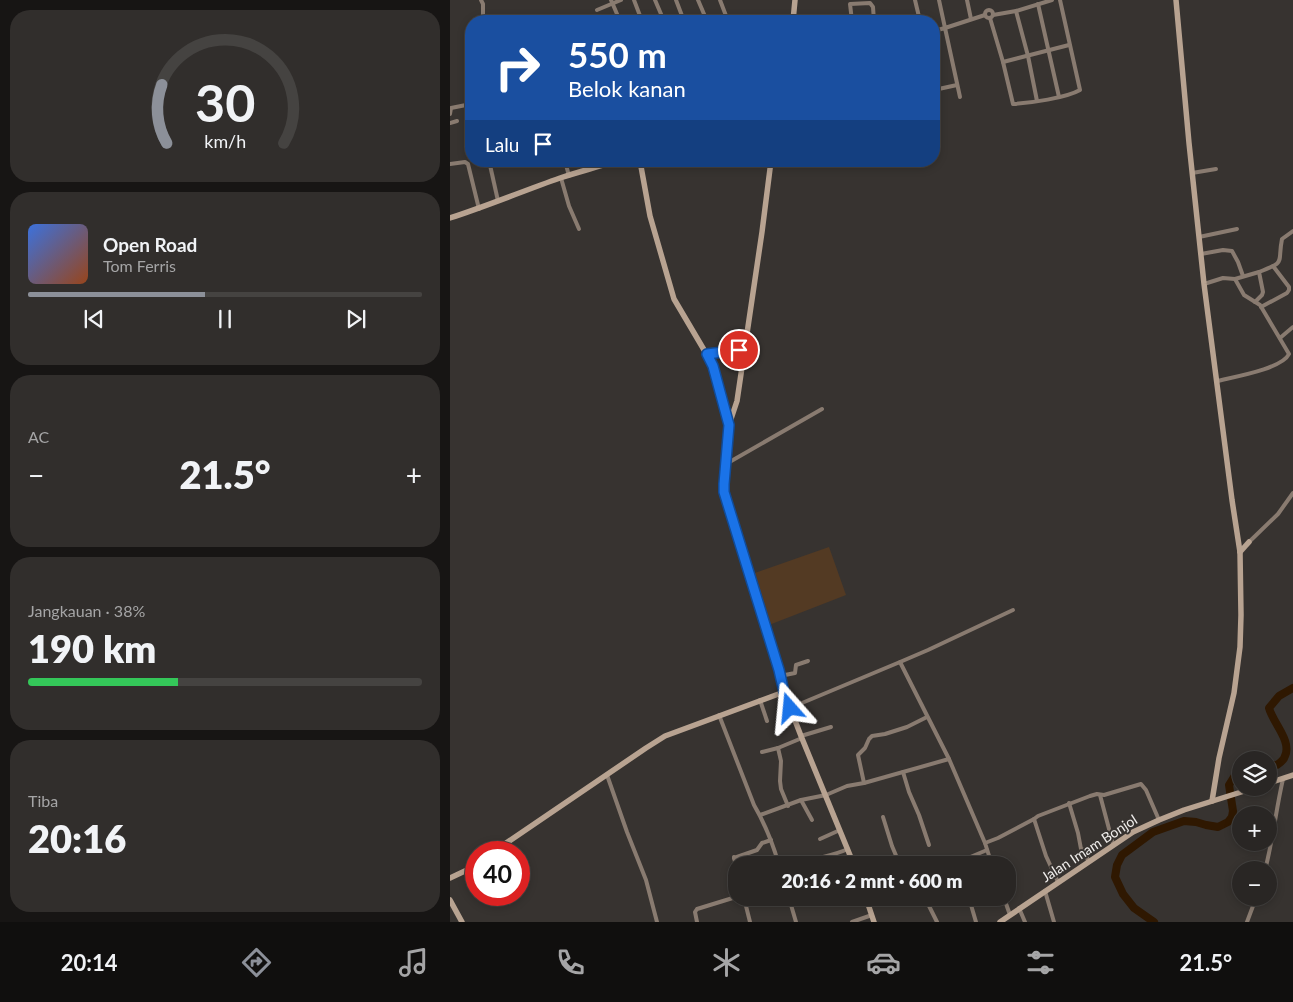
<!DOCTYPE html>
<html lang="id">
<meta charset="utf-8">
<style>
:root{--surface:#292624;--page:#312e2c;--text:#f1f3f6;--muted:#a5a5a6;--line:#454341;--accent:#8c9099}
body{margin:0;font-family:Lato,sans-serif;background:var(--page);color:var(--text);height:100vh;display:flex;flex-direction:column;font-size:19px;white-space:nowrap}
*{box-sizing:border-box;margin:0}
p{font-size:16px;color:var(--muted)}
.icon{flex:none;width:28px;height:28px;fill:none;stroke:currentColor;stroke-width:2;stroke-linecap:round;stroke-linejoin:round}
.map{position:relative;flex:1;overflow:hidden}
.sheet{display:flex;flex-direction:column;gap:10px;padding:10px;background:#171514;width:450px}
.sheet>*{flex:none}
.top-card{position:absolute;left:15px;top:15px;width:475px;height:152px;border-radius:20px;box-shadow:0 2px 8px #0003,0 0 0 1px var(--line);background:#1a4fa0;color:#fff;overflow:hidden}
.tools{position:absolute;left:782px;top:751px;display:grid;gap:10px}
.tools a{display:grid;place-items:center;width:45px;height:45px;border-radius:50%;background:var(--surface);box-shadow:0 2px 8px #0003,0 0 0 1px var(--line);font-size:25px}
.speed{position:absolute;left:15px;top:841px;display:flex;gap:10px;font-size:25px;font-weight:700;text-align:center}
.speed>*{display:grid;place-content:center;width:65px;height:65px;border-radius:50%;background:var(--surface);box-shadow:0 2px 8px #0003,0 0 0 1px var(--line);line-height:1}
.speed .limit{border:8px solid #d22;background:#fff;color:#111}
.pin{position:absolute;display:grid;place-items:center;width:42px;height:42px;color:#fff;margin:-21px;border:2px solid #fff;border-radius:50%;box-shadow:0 1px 5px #0007}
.me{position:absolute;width:55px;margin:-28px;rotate:342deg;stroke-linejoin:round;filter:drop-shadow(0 0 4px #0008)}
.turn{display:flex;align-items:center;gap:18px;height:105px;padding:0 20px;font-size:22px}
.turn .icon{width:65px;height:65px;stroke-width:2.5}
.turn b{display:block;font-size:35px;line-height:42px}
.then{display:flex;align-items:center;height:48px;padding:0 20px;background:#0003;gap:10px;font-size:19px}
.big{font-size:38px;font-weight:800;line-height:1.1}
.sheet .card{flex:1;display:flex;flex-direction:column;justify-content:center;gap:8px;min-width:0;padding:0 18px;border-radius:20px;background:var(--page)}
.sheet .dial{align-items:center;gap:0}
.dial svg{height:130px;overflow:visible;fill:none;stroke:var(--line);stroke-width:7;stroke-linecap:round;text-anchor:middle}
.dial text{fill:var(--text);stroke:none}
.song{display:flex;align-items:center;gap:15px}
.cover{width:60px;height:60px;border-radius:8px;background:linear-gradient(135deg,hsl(220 70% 55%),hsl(20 70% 35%))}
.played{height:5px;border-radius:2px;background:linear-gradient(90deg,var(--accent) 45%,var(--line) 45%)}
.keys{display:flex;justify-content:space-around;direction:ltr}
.heat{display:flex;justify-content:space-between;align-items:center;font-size:28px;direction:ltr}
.charge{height:8px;border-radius:4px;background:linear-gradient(90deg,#34c759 38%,var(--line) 0)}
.trip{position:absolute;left:278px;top:856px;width:288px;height:50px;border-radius:20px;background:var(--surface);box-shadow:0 2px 8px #0003,0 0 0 1px var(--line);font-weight:800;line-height:50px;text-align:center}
.dock{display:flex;height:80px;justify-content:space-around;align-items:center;background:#100f0e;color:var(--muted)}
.dock .icon{width:35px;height:35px}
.dock .selected{color:var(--accent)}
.dock b{font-size:22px;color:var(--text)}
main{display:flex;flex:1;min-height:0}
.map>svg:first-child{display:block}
.green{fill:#533a23}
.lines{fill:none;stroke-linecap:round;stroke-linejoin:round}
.river{stroke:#2f1801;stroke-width:8}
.street{stroke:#897b70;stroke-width:4}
.secondary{stroke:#b8a391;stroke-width:5.5}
.route-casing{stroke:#114b97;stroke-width:12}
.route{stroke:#1a73e8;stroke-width:9}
.labels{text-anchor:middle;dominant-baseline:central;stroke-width:4;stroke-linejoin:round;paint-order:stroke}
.street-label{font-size:14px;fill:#f0eeec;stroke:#373330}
</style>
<main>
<section class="sheet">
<div class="card dial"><svg viewBox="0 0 100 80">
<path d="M14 69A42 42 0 1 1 86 69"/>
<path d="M14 69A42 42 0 0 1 11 33" stroke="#8c9099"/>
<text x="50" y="56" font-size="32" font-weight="700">30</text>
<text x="50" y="72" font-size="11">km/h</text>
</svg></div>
<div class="card">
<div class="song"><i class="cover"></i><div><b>Open Road</b><p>Tom Ferris</p></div></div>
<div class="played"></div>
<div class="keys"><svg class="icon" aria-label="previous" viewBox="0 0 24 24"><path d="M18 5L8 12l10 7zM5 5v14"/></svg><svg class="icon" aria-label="pause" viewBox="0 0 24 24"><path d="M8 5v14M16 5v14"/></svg><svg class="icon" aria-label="next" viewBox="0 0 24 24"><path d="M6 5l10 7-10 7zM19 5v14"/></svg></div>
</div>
<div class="card"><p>AC</p>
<div class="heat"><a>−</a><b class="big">21.5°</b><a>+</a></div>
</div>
<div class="card"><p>Jangkauan · 38%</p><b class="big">190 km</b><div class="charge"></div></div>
<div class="card"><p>Tiba</p><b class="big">20:16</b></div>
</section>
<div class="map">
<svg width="843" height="922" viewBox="0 0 843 922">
<rect width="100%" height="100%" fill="#373330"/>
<polygon class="green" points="379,547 396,595 319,625 302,574"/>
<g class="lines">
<g class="river">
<path d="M819,765h8c3,-2 7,-5 8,-9 7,-15 -12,-33 -16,-48l10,-12 14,-8"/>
<polyline points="704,922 684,908 673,894 665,877 667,865 672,855 703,832 734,821 746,822 756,825 768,827 778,822 782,817 783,811 779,785 784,777 791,772"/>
</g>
<g class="street">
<polyline points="31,0 33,4 33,21"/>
<polyline points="161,0 170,21"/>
<polyline points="184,0 192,21"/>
<polyline points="205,0 214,21"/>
<polyline points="226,0 234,21"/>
<polyline points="248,0 257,21"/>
<polyline points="270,0 278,21"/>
<polyline points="465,0 470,21"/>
<polyline points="489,0 495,28 535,15"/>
<polyline points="517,0 521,19"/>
<polyline points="588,4 609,97"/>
<circle cx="539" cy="14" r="4"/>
<polyline points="147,10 171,0"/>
<polyline points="566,11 578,56 587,101"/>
<polyline points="543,15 566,11 602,0"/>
<path d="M540,18l13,44 10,42c17,-1 53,-6 67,-14l-20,-90"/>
<polyline points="402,21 400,4 420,3 423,7 424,21"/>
<polyline points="484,31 495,28 510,97"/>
<polyline points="553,62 619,45"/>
<polyline points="484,77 487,90"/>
<polyline points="484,90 507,85"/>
<polyline points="0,114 1,108 21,104"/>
<polyline points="0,123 7,121"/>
<polyline points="115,161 119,176"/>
<polyline points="0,164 15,162 18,164 29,209"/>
<polyline points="40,165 48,201"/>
<polyline points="742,173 766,169"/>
<polyline points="111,178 119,206 129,229"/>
<polyline points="749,237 787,229"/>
<polyline points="751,254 773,250 782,251 788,262 793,276"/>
<polyline points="785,279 809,272"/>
<path d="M754,284l19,-6 12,1 9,16 16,10 3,5 26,44c-7,15 -56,23 -72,27"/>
<path d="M805,302l7,-7 1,-3 -4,-20c28,-11 18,-8 23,-33l11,-8"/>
<polyline points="811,307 837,293 839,290 839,287 823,266"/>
<polyline points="830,338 843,327"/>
<polyline points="257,354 289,350 291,332 297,331"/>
<polyline points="276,464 372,409"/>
<polyline points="799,542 828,514 843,493"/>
<polyline points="450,662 478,650 563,610"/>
<polyline points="330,676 345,673 346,665 358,661"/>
<polyline points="310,700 317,721"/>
<polyline points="340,708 450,662 499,759 535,843"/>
<path d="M269,715l35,90c11,19 19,39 25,60"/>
<polyline points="351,736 381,727"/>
<polyline points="328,748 331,761 330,781 331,789 338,806"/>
<polyline points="312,752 328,748 352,738"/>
<polyline points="453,772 459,792 469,815 479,845"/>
<polyline points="157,775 177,832 196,880 207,922"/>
<polyline points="414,783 499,759"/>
<polyline points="650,795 663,844"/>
<polyline points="351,800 362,820"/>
<polyline points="619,803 628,833 631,849 635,850 638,861"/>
<polyline points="310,815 351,800 376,795 397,786 414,783 408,755 415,748 419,739 422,736 435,734 457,727 477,717"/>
<polyline points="433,817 442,846 450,865"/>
<polyline points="584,819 596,856 608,882"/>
<polyline points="370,839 390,830"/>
<polyline points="284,857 286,867"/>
<polyline points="284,858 307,850 312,843 321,840"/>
<path d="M357,861c14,-4 28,-6 41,-12"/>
<polyline points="460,865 476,858"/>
<polyline points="486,865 494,862 518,858 537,850"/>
<polyline points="542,865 535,843 548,838 584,819 588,816 640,796 647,794 654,795 691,784 696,790 709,820"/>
<path d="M815,870c8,-30 11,-61 18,-91"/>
<polyline points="595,891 604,922"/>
<polyline points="294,898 300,922"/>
<polyline points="339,898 346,922"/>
<polyline points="475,898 487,922"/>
<polyline points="519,898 526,922"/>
<polyline points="554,898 560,915"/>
<polyline points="479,905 494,898"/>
<polyline points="569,908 575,922"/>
<polyline points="247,922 245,912 247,909 286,897"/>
<polyline points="402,922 422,915"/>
<polyline points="797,922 806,898"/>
</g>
<g class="secondary">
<polyline points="726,0 739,143 754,284 782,500 790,552 791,615 790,647 784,693 769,758 762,801"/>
<polyline points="343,21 345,0"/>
<polyline points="190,161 200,216 224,299 260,360 279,425"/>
<polyline points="321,161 312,232 287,401 279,425 274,484 274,492 329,670 334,692 351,736 404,865"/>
<path d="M0,218c37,-12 73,-27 110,-40 18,-6 38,-11 56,-17"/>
<polyline points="790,552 799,542"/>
<polyline points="819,783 843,775"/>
<polyline points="43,852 196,748 215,736 334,692"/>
<polyline points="0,878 17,870 26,864"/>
<polyline points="416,898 424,922"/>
<polyline points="0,900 12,922"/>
<polyline points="550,922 683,832 709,820 734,810 804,788"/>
</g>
</g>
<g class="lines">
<g class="route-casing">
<polyline id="route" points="289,350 257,354 263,366 279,425 274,484 274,492 329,670 334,692 340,708"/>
</g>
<use href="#route" class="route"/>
</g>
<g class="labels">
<g class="street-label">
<text transform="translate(639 848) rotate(-33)">Jalan Imam Bonjol</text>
</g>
</g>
</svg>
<div class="tools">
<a><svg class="icon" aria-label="layers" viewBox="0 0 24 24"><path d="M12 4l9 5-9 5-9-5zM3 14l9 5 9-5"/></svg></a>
<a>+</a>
<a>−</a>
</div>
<div class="speed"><div class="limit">40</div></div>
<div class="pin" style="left:289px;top:350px;background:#d93025"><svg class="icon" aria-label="arrive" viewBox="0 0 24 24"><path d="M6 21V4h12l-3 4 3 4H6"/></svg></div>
<svg class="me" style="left:340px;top:708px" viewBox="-20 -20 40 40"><path d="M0-17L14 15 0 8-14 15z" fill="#1a73e8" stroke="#fff" stroke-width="4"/></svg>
<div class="trip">20:16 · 2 mnt · 600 m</div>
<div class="top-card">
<div class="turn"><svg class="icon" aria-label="right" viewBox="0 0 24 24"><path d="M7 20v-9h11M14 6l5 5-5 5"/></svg><div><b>550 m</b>Belok kanan</div></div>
<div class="then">Lalu<svg class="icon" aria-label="arrive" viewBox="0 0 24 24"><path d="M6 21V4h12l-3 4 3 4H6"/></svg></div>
</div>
</div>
</main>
<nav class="dock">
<b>20:14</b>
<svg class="icon selected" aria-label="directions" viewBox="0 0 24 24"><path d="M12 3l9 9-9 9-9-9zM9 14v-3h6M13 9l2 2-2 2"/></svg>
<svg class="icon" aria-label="music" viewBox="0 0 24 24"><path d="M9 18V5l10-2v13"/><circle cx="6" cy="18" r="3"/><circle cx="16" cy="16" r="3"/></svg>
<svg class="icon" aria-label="phone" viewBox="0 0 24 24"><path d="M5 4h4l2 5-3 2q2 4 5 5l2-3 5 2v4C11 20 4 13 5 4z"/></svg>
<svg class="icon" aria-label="climate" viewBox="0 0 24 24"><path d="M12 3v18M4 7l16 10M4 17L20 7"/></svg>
<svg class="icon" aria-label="car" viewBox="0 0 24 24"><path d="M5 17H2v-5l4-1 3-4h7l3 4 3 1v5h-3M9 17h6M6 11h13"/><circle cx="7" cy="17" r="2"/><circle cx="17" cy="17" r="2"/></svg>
<svg class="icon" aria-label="filters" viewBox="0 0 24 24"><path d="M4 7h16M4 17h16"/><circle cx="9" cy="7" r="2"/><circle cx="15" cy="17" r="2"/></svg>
<b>21.5°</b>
</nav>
